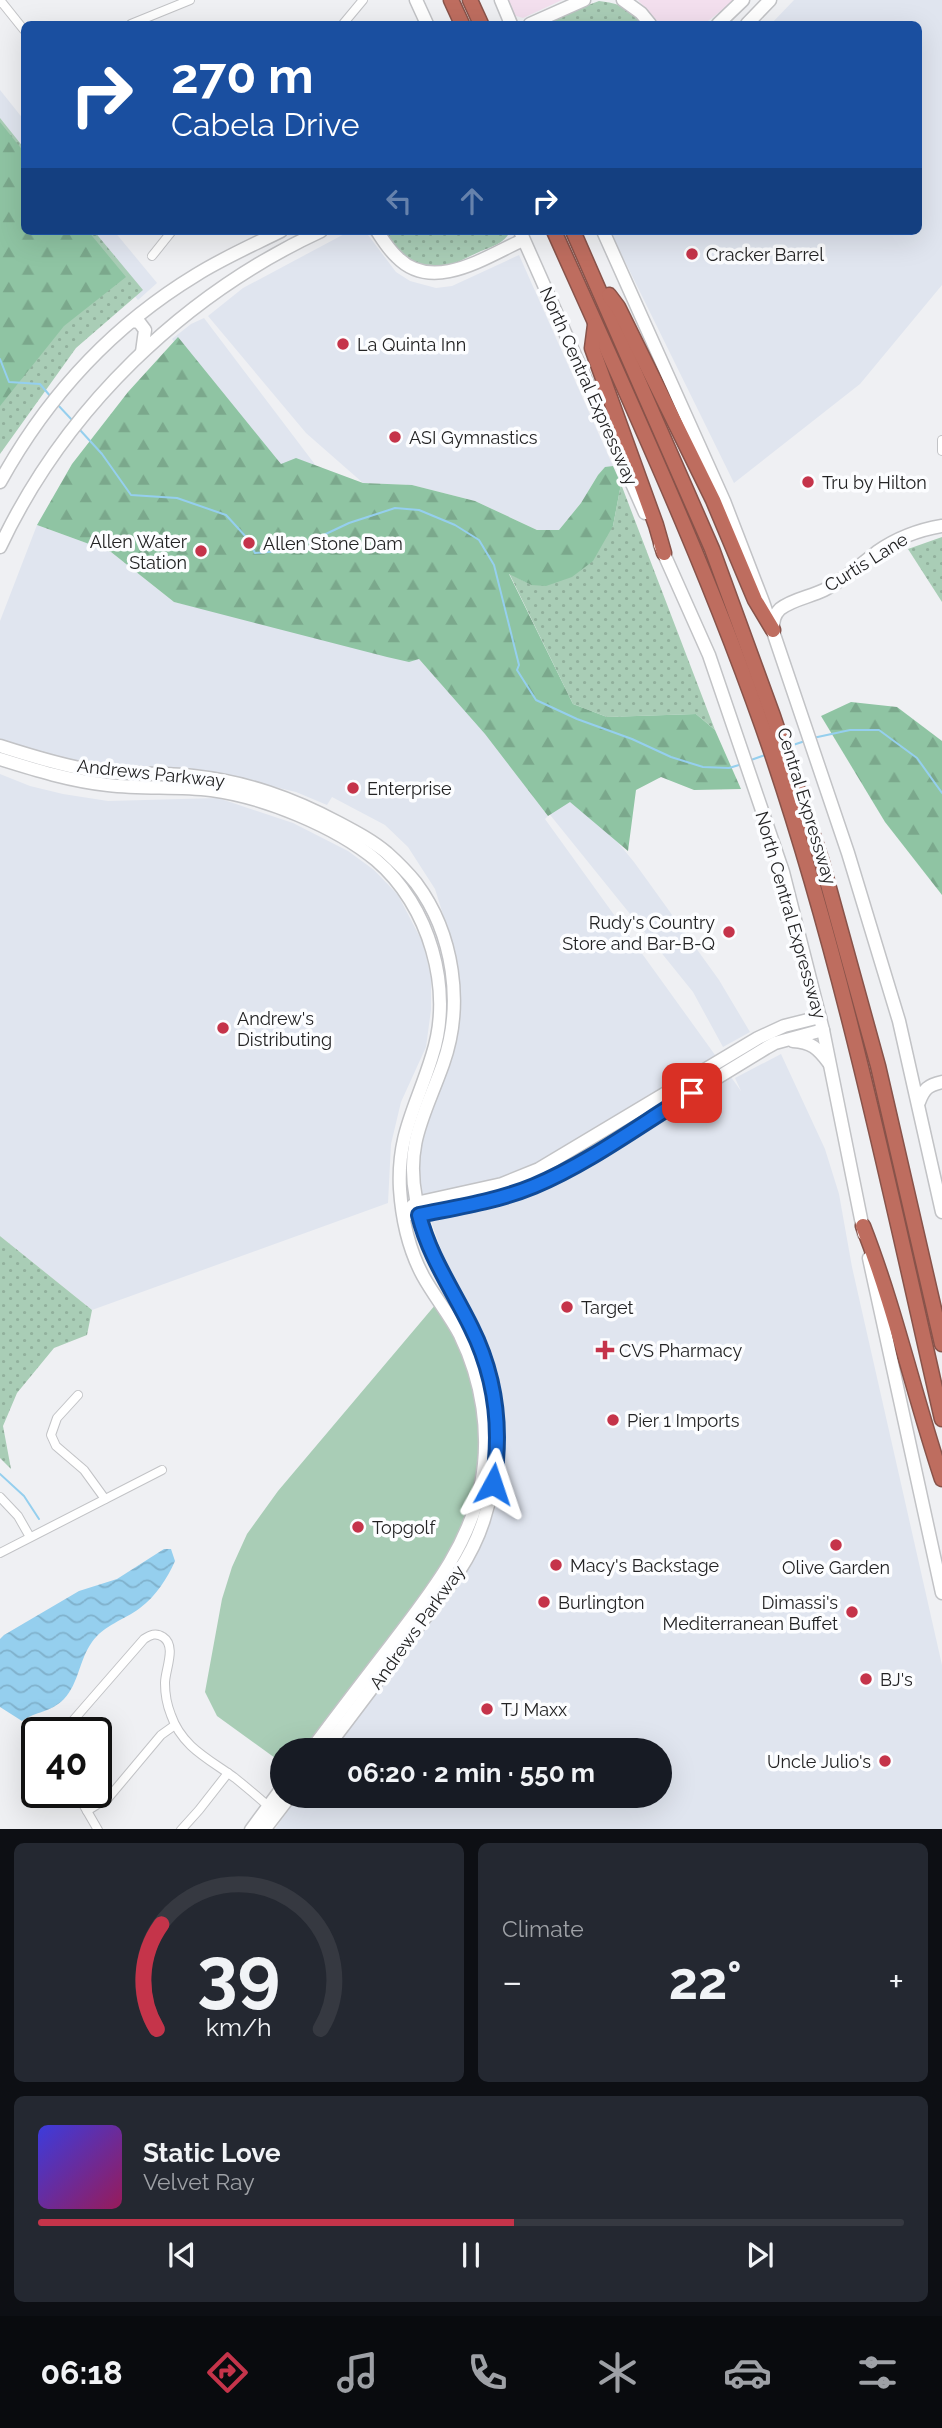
<!DOCTYPE html>
<meta charset="utf-8">
<style>
:root{--surface:#171b24;--page:#242831;--text:#f1f3f6;--muted:#9ea1a6;--line:#363941;--accent:#c5344a}
body{margin:0;font-family:Raleway,sans-serif;background:var(--page);color:var(--text);height:100vh;display:flex;flex-direction:column;font-size:26px;white-space:nowrap}
*{box-sizing:border-box;margin:0}
p{font-size:23px;color:var(--muted)}
.icon{flex:none;width:38px;height:38px;fill:none;stroke:currentColor;stroke-width:2;stroke-linecap:round;stroke-linejoin:round}
.map{position:relative;height:1829px;overflow:hidden}
.sheet{display:flex;flex-direction:column;gap:14px;padding:14px;background:#0d0f14;flex:1}
.sheet>*{flex:none}
.guide{position:absolute;left:21px;top:21px;width:901px;height:214px;border-radius:10px;box-shadow:0 7px 28px #0002;background:#1a4fa0;color:#fff;overflow:hidden}
.speed{position:absolute;left:21px;top:1717px;display:flex;gap:14px;font-size:35px;font-weight:700;text-align:center}
.speed>*{display:grid;place-content:center;width:91px;height:91px;border-radius:50%;background:var(--surface);box-shadow:0 7px 28px #0002;line-height:1}
.speed .limit{border:4px solid #111;border-radius:10px;background:#fff;color:#111}
.pin{position:absolute;display:grid;place-items:center;width:60px;height:60px;color:#fff;margin:-30px;border-radius:14px;box-shadow:0 4px 10px #0006}
.me{position:absolute;width:77px;margin:-38px;rotate:5deg;stroke-linejoin:round;filter:drop-shadow(0 0 5px #0008)}
.turn{display:flex;align-items:center;gap:24px;height:147px;padding:0 35px;font-size:32px}
.turn .icon{width:91px;height:91px;stroke-width:2.5}
.turn b{display:block;font-size:49px;line-height:60px}
.lanes{display:flex;align-items:center;height:66px;padding:0 35px;background:#0003;justify-content:center;gap:35px;direction:ltr}
.lanes .off{opacity:.35}
.big{font-size:52px;font-weight:700;line-height:1.1}
.sheet .tile{flex:1;display:flex;flex-direction:column;justify-content:center;gap:10px;min-width:0;padding:0 24px;border-radius:10px;background:var(--page)}
.sheet .dial{align-items:center;gap:0}
.dial svg{height:182px;overflow:visible;fill:none;stroke:var(--line);stroke-width:7;stroke-linecap:round;text-anchor:middle}
.dial text{fill:var(--text);stroke:none}
.song{display:flex;align-items:center;gap:21px}
.cover{width:84px;height:84px;border-radius:10px;background:linear-gradient(135deg,hsl(240 70% 55%),hsl(330 70% 35%))}
.played{height:7px;border-radius:4px;background:linear-gradient(90deg,var(--accent) 55%,var(--line) 55%)}
.keys{display:flex;justify-content:space-around;direction:ltr}
.heat{display:flex;justify-content:space-between;align-items:center;font-size:38px;direction:ltr}
.sheet .tiles{flex:1;display:grid;gap:14px;grid-template-columns:1fr 1fr}
.tile:last-child{grid-column:span 2}
.trip{position:absolute;left:270px;top:1738px;width:402px;height:70px;border-radius:35px;background:var(--surface);box-shadow:0 7px 28px #0002;font-weight:700;line-height:70px;text-align:center}
.dock{display:flex;height:112px;justify-content:space-around;align-items:center;background:#090b0e;color:var(--muted)}
.dock .icon{width:49px;height:49px}
.dock .active{color:var(--accent)}
.dock b{font-size:32px;color:var(--text)}
.map>svg:first-child{display:block}
.built{fill:#e0e5ef}
.medical{fill:#f3dfee}
.grass{fill:url(#grass-dots)}
.forest{fill:url(#forest-firs)}
.pitch{fill:#a9cdb6}
.water{fill:url(#water-waves)}
.lines{fill:none;stroke-linecap:round;stroke-linejoin:round}
.stream{stroke:#95cfee;stroke-width:2}
.street-casing{stroke:#c2c3c6;stroke-width:10}
.secondary-casing{stroke:#c2c3c6;stroke-width:15}
.highway-casing{stroke:#88534a;stroke-width:17}
.street{stroke:#fff;stroke-width:8}
.secondary{stroke:#fff;stroke-width:12}
.highway{stroke:#be6d5f;stroke-width:14}
.route-casing{stroke:#114b97;stroke-width:18}
.route{stroke:#1a73e8;stroke-width:12}
.poi-dot{fill:#c5344a;stroke:#fcfdff;stroke-width:2.5}
.labels{text-anchor:middle;dominant-baseline:central;stroke-width:7;stroke-linejoin:round;paint-order:stroke}
.poi-label{font-size:18px;fill:#232324;stroke:#fcfdff;text-anchor:start}
.street-label{font-size:18px;fill:#232324;stroke:#fcfdff}
</style>
<div class="map">
<svg width="942" height="1830" viewBox="0 0 942 1830">
<defs>
<pattern id="grass-dots" width="8" height="8" patternUnits="userSpaceOnUse" patternTransform="scale(1.75)"><rect width="8" height="8" fill="#a9cdb6"/><path d="M2 2h.1M6 6h.1" fill="none" stroke="#91b09c" stroke-width="1.8" stroke-linecap="round"/></pattern>
<pattern id="forest-firs" width="22" height="20" patternUnits="userSpaceOnUse" patternTransform="scale(1.75)"><rect width="22" height="20" fill="#8fc4a3"/><path d="M5 1l3.5 6h-7zM16 11l3.5 6h-7z" fill="#7ba88c"/></pattern>
<pattern id="water-waves" width="16" height="10" patternUnits="userSpaceOnUse" patternTransform="scale(1.75)"><rect width="16" height="10" fill="#95cfee"/><path d="M0 5q4-4 8 0t8 0" fill="none" stroke="#80b1cc"/></pattern>
</defs>
<rect width="100%" height="100%" fill="#eff0f3"/>
<g class="built">
<polygon points="794,0 942,0 942,285 860,384 734,483 610,231 919,231 919,24 771,24"/>
<polygon points="0,90 24,120 24,159 0,129"/>
<polygon points="83,231 114,231 157,283 138,300"/>
<polygon points="350,231 365,231 396,272 410,281 436,288 452,286 519,255 613,466 605,468 598,475 581,503 559,530 537,530 475,501 412,485 363,483 306,433 208,316 243,288"/>
<polygon points="204,318 351,512 326,527 172,339 191,324"/>
<polygon points="37,525 111,552 174,602 419,659 461,706 373,545 634,862 719,980 750,1032 723,1047 693,992 505,759 548,816 545,819 741,1091 735,1078 781,1054 825,1149 839,1194 852,1267 942,1665 942,1829 275,1829 298,1796 660,1796 660,1750 331,1750 482,1537 496,1507 501,1488 501,1452 490,1363 458,1286 444,1258 418,1184 422,1136 449,1064 457,1022 460,985 456,956 435,889 408,847 385,825 332,797 327,805 296,792 216,773 125,768 43,755 0,739 0,621"/>
<polygon points="0,774 30,786 63,794 108,801 218,798 293,823 348,851 374,870 398,895 423,943 431,977 431,1010 426,1047 401,1102 391,1144 388,1203 92,1310 0,1236"/>
</g>
<g class="medical">
<polygon points="505,0 562,0 523,18 516,16 509,11"/>
<polygon points="638,0 735,0 704,24 660,24"/>
</g>
<g class="grass">
<path d="M599,1c19,2 33,7 43,23h-98l12,-7z"/>
<polygon points="0,118 24,148 24,231 94,231 143,290 76,348 0,454"/>
<path d="M386,231h124c-5,13 -20,16 -31,21 -10,4 -21,11 -31,14 -28,6 -52,-10 -62,-35z"/>
<polygon points="621,484 715,730 696,714 607,717 573,704 509,573 531,585 613,526"/>
<polygon points="942,537 942,602 908,549"/>
<polygon points="0,1236 92,1310 87,1335 54,1348 17,1393 3,1426 11,1469 0,1458"/>
</g>
<g class="forest">
<polygon points="0,122 24,152 24,231 88,231 126,277 64,326 0,406"/>
<polygon points="178,337 281,464 296,458 363,483 412,485 475,501 537,530 559,530 581,503 598,475 605,467 613,466 621,484 613,526 593,561 572,577 546,586 531,585 509,574 573,704 607,717 696,714 715,730 741,789 694,790 661,777 636,790 628,851 570,802 548,816 485,734 419,659 409,662 387,657 174,602 111,552 37,525 72,464 128,392"/>
<polygon points="851,702 897,707 942,741 942,895 885,822 821,716"/>
</g>
<polygon class="pitch" points="436,1304 448,1323 469,1367 479,1418 480,1446 476,1483 466,1519 438,1573 305,1750 282,1750 282,1763 217,1716 205,1692 222,1599 232,1567 247,1534 278,1491"/>
<path class="water" d="M164,1549h7l4,12c-8,18 -19,35 -35,47 -16,12 -36,17 -48,34 -13,18 -13,41 -28,57 -14,14 -28,12 -42,22l-22,-14v-68l4,-4 75,-44 38,-12z"/>
<g class="lines">
<g class="stream">
<polyline points="0,359 9,382 40,384 51,397"/>
<polyline points="57,404 72,420"/>
<polyline points="80,430 102,454 131,495 177,498 226,515 247,538 255,553 292,550 349,523 395,508 419,510 455,525 479,540 494,565 519,665 517,670 536,700 577,719 632,739 671,757 703,767 729,768 739,765"/>
<polyline points="813,738 850,730 879,730 917,758 942,793"/>
<polyline points="790,746 805,741"/>
<polyline points="751,760 765,755"/>
<polyline points="0,1474 24,1496 39,1519"/>
</g>
<g class="street-casing">
<g id="street">
<polyline points="0,0 24,30"/>
<polyline points="131,24 190,0"/>
<polyline points="343,24 363,0"/>
<polyline points="152,256 172,231"/>
<polyline points="942,440 942,451"/>
<polyline points="78,1395 57,1418 51,1435 56,1446 84,1470 105,1499"/>
<polyline points="0,1497 18,1516 30,1537"/>
<polyline points="0,1553 162,1470"/>
<path d="M63,1732l81,-93c6,-4 12,-7 19,-2 14,9 2,33 2,46 0,11 2,22 6,32 11,32 38,44 64,63 11,9 22,18 33,28"/>
<polyline points="76,1792 98,1830"/>
<polyline points="87,1811 109,1797 161,1735 175,1725"/>
<polyline points="181,1830 199,1810 228,1773"/>
</g>
</g>
<g class="secondary-casing">
<g id="secondary">
<polyline points="416,0 427,24"/>
<polyline points="501,0 511,24"/>
<polyline points="623,0 641,13 650,24"/>
<polyline points="530,24 584,0"/>
<polyline points="718,24 743,0"/>
<polyline points="747,24 770,0"/>
<path d="M377,231c6,9 12,19 20,26 36,37 90,-1 126,-17"/>
<polyline points="520,231 645,513"/>
<polyline points="603,231 724,501 763,602 848,853 899,1021 942,1212"/>
<polyline points="132,321 139,322 145,330 142,352"/>
<path d="M0,482c47,-85 112,-156 196,-207 27,-17 57,-30 85,-44"/>
<polyline points="660,545 709,655 783,872 823,1030 864,1234"/>
<path d="M0,547c65,-138 183,-252 321,-316"/>
<path d="M773,629c0,-8 1,-14 7,-20 13,-10 30,-12 44,-19 20,-10 36,-25 53,-38 20,-14 41,-22 65,-26"/>
<path d="M0,746c31,10 63,20 95,25 33,4 66,1 98,5 54,6 99,22 146,47 17,9 34,18 48,30 10,9 21,20 29,30 38,51 48,122 27,181 -18,51 -38,79 -27,135 9,48 35,86 56,129 28,59 33,128 12,191 -13,43 -43,78 -70,113 -30,40 -59,79 -89,118"/>
<path d="M0,759c35,11 71,22 108,26 34,4 69,1 103,5 53,7 124,36 165,70 53,45 78,129 56,196 -15,50 -35,78 -32,133 2,30 9,61 23,87 11,20 26,38 37,59 22,45 31,99 21,149 -12,63 -53,112 -90,161 -27,35 -54,70 -80,105"/>
<path d="M793,1041c18,1 25,7 36,22"/>
<path d="M919,1102c5,-13 9,-17 23,-20"/>
<polyline points="412,1206 416,1203 502,1184 539,1169 758,1038 784,1026 820,1017"/>
<path d="M411,1214l8,1c53,-11 98,-21 147,-45l200,-122 9,-5 48,-13"/>
<polyline points="869,1258 942,1593"/>
<polyline points="251,1830 282,1788"/>
<polyline points="264,1830 290,1796"/>
</g>
</g>
<g class="highway-casing">
<g id="highway">
<polyline points="451,0 462,24"/>
<polyline points="470,0 481,24"/>
<path d="M554,231c77,172 157,344 218,523 73,217 119,442 170,665"/>
<polyline points="573,231 712,549 773,716 821,859 878,1066 942,1344"/>
<polyline points="609,295 618,307 713,500 755,600 773,630"/>
<polyline points="595,325 592,348 656,525 664,553"/>
<path d="M863,1226c32,82 51,169 79,253"/>
</g>
</g>
<use href="#street" class="street"/>
<use href="#secondary" class="secondary"/>
<use href="#highway" class="highway"/>
</g>
<g class="lines">
<g class="route-casing">
<path id="route" d="M493,1484c9,-54 3,-107 -22,-157 -18,-37 -42,-71 -52,-112 39,-8 79,-14 115,-29 55,-23 107,-62 158,-93"/>
</g>
<use href="#route" class="route"/>
</g>
<g class="poi-dot">
<circle cx="692" cy="254" r="7"/>
<circle cx="343" cy="344" r="7"/>
<circle cx="395" cy="437" r="7"/>
<circle cx="808" cy="482" r="7"/>
<circle cx="249" cy="543" r="7"/>
<circle cx="201" cy="551" r="7"/>
<circle cx="353" cy="788" r="7"/>
<circle cx="729" cy="932" r="7"/>
<circle cx="223" cy="1028" r="7"/>
<circle cx="567" cy="1307" r="7"/>
<path d="M601.5 1339.5h7v7h7v7h-7v7h-7v-7h-7v-7h7z"/>
<circle cx="613" cy="1420" r="7"/>
<circle cx="358" cy="1527" r="7"/>
<circle cx="836" cy="1545" r="7"/>
<circle cx="556" cy="1565" r="7"/>
<circle cx="544" cy="1602" r="7"/>
<circle cx="852" cy="1612" r="7"/>
<circle cx="866" cy="1679" r="7"/>
<circle cx="487" cy="1709" r="7"/>
<circle cx="885" cy="1761" r="7"/>
</g>
<g class="labels">
<g class="poi-label">
<text x="706" y="254">Cracker Barrel</text>
<text x="357" y="344">La Quinta Inn</text>
<text x="409" y="437">ASI Gymnastics</text>
<text x="822" y="482">Tru by Hilton</text>
<text x="187" y="541" text-anchor="end">Allen Water<tspan x="187" dy="21">Station</tspan></text>
<text x="263" y="543">Allen Stone Dam</text>
<text x="367" y="788">Enterprise</text>
<text x="715" y="922" text-anchor="end">Rudy's Country<tspan x="715" dy="21">Store and Bar-B-Q</tspan></text>
<text x="237" y="1018">Andrew's<tspan x="237" dy="21">Distributing</tspan></text>
<text x="581" y="1307">Target</text>
<text x="619" y="1350">CVS Pharmacy</text>
<text x="627" y="1420">Pier 1 Imports</text>
<text x="372" y="1527">Topgolf</text>
<text x="570" y="1565">Macy's Backstage</text>
<text x="836" y="1567" text-anchor="middle">Olive Garden</text>
<text x="558" y="1602">Burlington</text>
<text x="838" y="1602" text-anchor="end">Dimassi's<tspan x="838" dy="21">Mediterranean Buffet</tspan></text>
<text x="880" y="1679">BJ's</text>
<text x="501" y="1709">TJ Maxx</text>
<text x="871" y="1761" text-anchor="end">Uncle Julio's</text>
</g>
<g class="street-label">
<text transform="translate(589 386) rotate(66)">North Central Expressway</text>
<text transform="translate(866 562) rotate(-32)">Curtis Lane</text>
<text transform="translate(151 773) rotate(6)">Andrews Parkway</text>
<text transform="translate(807 806) rotate(73)">Central Expressway</text>
<text transform="translate(791 915) rotate(74)">North Central Expressway</text>
<text transform="translate(417 1627) rotate(-54)">Andrews Parkway</text>
</g>
</g>
</svg>
<div class="speed"><div class="limit">40</div></div>
<div class="pin" style="left:692px;top:1093px;background:#d93025"><svg class="icon" aria-label="arrive" viewBox="0 0 24 24"><path d="M6 21V4h12l-3 4 3 4H6"/></svg></div>
<svg class="me" style="left:493px;top:1484px" viewBox="-20 -20 40 40"><path d="M0-17L14 15 0 8-14 15z" fill="#1a73e8" stroke="#fff" stroke-width="4"/></svg>
<div class="trip">06:20 · 2 min · 550 m</div>
<div class="guide">
<div class="turn"><svg class="icon" aria-label="right" viewBox="0 0 24 24"><path d="M7 20v-9h11M14 6l5 5-5 5"/></svg><div><b>270 m</b>Cabela Drive</div></div>
<div class="lanes"><svg class="icon off" aria-label="left" viewBox="0 0 24 24"><path d="M17 20v-9H6M10 6l-5 5 5 5"/></svg><svg class="icon off" aria-label="ahead" viewBox="0 0 24 24"><path d="M12 20V5M6 11l6-6 6 6"/></svg><svg class="icon" aria-label="right" viewBox="0 0 24 24"><path d="M7 20v-9h11M14 6l5 5-5 5"/></svg></div>
</div>
</div>
<section class="sheet">
<div class="tiles">
<div class="tile dial"><svg viewBox="0 0 100 80">
<path d="M14 69A42 42 0 1 1 86 69"/>
<path d="M14 69A42 42 0 0 1 16 23" stroke="#c5344a"/>
<text x="50" y="56" font-size="32" font-weight="700">39</text>
<text x="50" y="72" font-size="11">km/h</text>
</svg></div>
<div class="tile"><p>Climate</p>
<div class="heat"><a>−</a><b class="big">22°</b><a>+</a></div>
</div>
<div class="tile">
<div class="song"><i class="cover"></i><div><b>Static Love</b><p>Velvet Ray</p></div></div>
<div class="played"></div>
<div class="keys"><svg class="icon" aria-label="previous" viewBox="0 0 24 24"><path d="M18 5L8 12l10 7zM5 5v14"/></svg><svg class="icon" aria-label="pause" viewBox="0 0 24 24"><path d="M8 5v14M16 5v14"/></svg><svg class="icon" aria-label="next" viewBox="0 0 24 24"><path d="M6 5l10 7-10 7zM19 5v14"/></svg></div>
</div>
</div>
</section>
<nav class="dock">
<b>06:18</b>
<svg class="icon active" aria-label="directions" viewBox="0 0 24 24"><path d="M12 3l9 9-9 9-9-9zM9 14v-3h6M13 9l2 2-2 2"/></svg>
<svg class="icon" aria-label="music" viewBox="0 0 24 24"><path d="M9 18V5l10-2v13"/><circle cx="6" cy="18" r="3"/><circle cx="16" cy="16" r="3"/></svg>
<svg class="icon" aria-label="phone" viewBox="0 0 24 24"><path d="M5 4h4l2 5-3 2q2 4 5 5l2-3 5 2v4C11 20 4 13 5 4z"/></svg>
<svg class="icon" aria-label="climate" viewBox="0 0 24 24"><path d="M12 3v18M4 7l16 10M4 17L20 7"/></svg>
<svg class="icon" aria-label="car" viewBox="0 0 24 24"><path d="M5 17H2v-5l4-1 3-4h7l3 4 3 1v5h-3M9 17h6M6 11h13"/><circle cx="7" cy="17" r="2"/><circle cx="17" cy="17" r="2"/></svg>
<svg class="icon" aria-label="filters" viewBox="0 0 24 24"><path d="M4 7h16M4 17h16"/><circle cx="9" cy="7" r="2"/><circle cx="15" cy="17" r="2"/></svg>
</nav>
